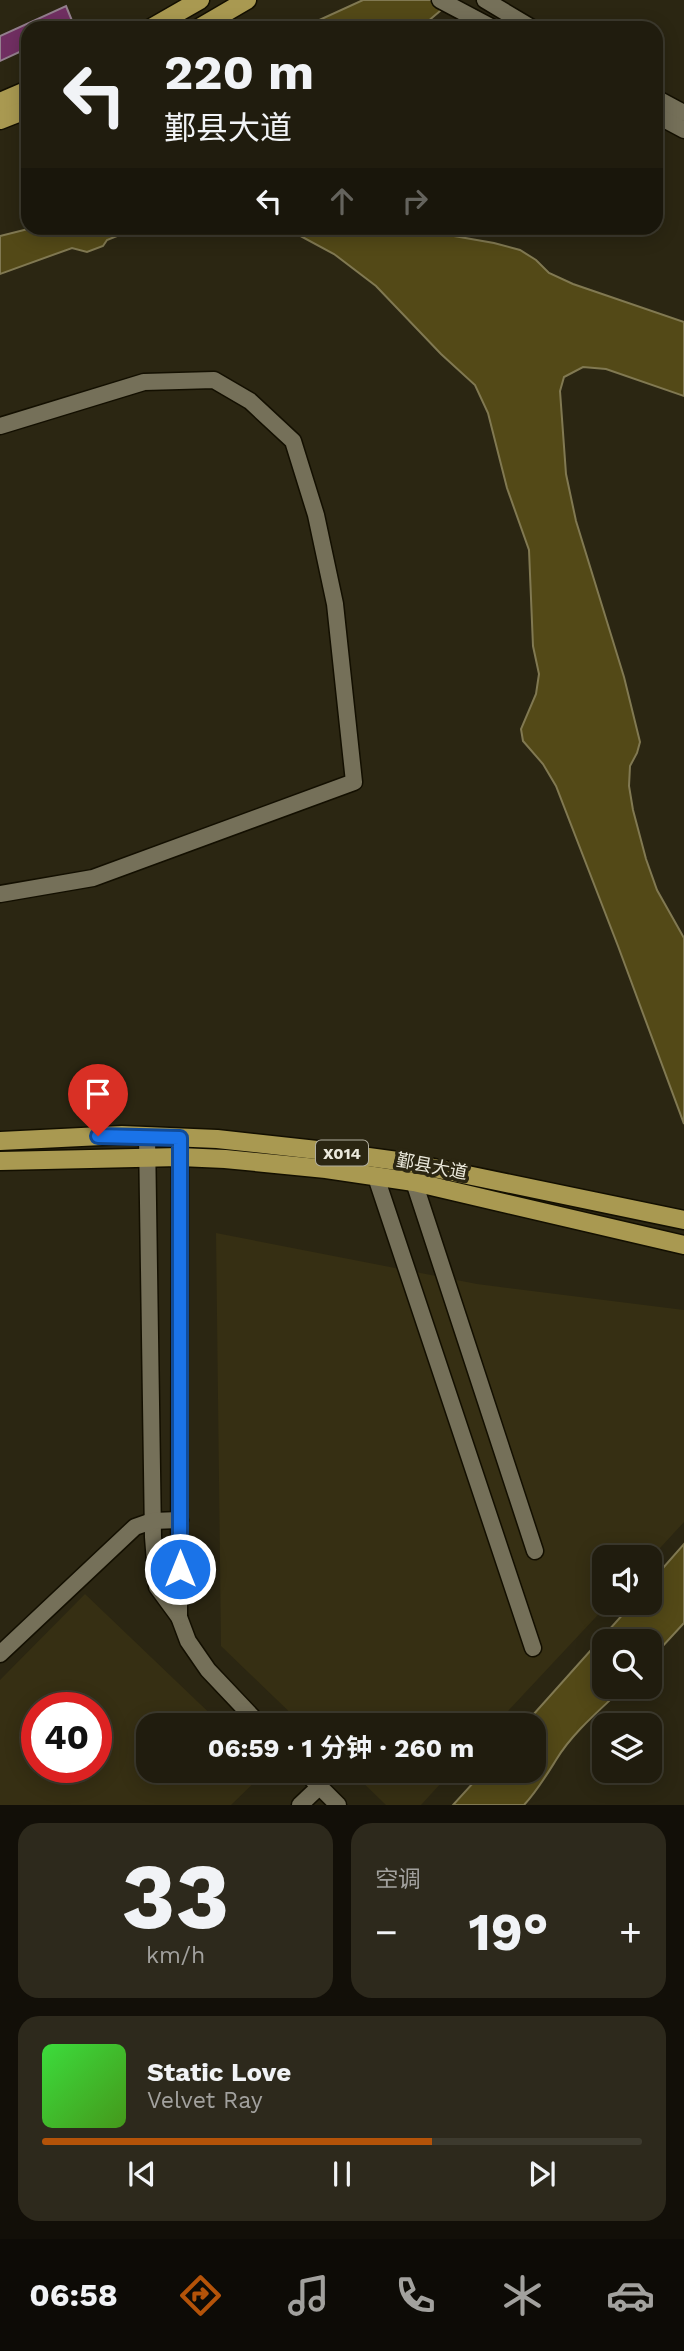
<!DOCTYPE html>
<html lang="zh">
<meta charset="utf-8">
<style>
:root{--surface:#201c0e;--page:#2d291c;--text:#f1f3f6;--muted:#a2a19e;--line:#3d3a2e;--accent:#b45309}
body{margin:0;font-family:"Work Sans","Noto Sans SC",sans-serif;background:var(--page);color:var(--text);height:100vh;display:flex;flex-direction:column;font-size:26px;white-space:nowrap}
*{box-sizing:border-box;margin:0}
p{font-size:23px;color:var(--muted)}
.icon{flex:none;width:38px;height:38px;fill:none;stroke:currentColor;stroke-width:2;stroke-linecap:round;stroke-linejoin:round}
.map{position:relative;height:1805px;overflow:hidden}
.sheet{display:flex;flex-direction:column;gap:18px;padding:18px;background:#120f08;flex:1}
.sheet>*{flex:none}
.top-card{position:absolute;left:21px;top:21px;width:642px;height:214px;border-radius:21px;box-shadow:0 4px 18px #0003,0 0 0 2px var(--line);background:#201c0e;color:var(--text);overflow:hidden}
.buttons{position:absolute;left:592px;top:1545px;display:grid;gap:14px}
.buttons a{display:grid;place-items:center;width:70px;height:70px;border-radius:14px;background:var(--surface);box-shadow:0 4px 18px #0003,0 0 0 2px var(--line);font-size:35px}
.speed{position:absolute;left:21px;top:1692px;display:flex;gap:14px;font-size:35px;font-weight:700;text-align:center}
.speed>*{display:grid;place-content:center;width:91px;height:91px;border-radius:50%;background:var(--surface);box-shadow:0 4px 18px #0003,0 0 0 2px var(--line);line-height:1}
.speed .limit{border:10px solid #d22;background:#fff;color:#111}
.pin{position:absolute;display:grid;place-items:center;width:60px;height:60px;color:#fff;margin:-72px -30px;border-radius:50% 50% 50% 0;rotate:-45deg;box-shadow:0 0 7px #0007}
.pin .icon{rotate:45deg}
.me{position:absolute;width:77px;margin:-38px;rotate:0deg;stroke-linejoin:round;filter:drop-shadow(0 0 5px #0008)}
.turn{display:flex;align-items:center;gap:24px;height:147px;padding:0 28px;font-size:32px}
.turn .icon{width:91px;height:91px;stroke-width:2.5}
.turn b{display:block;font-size:49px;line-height:60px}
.lanes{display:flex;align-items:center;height:66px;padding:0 28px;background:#0003;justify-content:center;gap:35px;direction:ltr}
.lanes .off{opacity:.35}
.big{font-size:52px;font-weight:700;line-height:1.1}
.sheet .widget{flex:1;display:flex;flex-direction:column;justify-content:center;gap:10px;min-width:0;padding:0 24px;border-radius:21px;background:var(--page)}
.sheet .dial{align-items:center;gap:0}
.dial b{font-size:91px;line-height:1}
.song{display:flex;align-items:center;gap:21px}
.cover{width:84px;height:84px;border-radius:10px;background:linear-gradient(135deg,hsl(120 70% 55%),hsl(100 70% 35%))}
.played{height:7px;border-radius:4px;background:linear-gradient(90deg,var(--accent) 65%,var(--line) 65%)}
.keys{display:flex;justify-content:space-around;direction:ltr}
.heat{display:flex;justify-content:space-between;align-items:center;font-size:38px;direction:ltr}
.sheet .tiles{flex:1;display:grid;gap:18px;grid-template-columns:1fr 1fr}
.widget:last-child{grid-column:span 2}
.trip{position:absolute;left:136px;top:1713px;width:410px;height:70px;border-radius:21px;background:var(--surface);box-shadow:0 4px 18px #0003,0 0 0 2px var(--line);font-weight:700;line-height:70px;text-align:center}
.dock{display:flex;height:112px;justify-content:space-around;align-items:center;background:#0d0b06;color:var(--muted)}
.dock .icon{width:49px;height:49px}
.dock .selected{color:var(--accent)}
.dock b{font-size:32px;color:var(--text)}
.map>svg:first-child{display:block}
.built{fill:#362f13;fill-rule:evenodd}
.water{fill:#534917;stroke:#817952;stroke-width:2}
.building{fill:#712f62;stroke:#947f8e;stroke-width:2}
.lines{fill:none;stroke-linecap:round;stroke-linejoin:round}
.minor-casing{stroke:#130f00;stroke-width:19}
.major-casing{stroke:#130f00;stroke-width:21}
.minor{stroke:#757059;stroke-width:16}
.major{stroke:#a99951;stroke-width:18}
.route-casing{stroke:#114b97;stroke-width:18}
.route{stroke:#1a73e8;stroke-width:12}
.labels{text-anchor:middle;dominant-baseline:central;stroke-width:7;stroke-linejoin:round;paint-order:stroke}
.shield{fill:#2b2612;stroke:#b1ae9f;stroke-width:2}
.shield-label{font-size:16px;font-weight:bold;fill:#ebe9dc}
.street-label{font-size:18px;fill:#ebe9dc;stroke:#2b2612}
</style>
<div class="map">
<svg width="684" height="1805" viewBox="0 0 684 1805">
<rect width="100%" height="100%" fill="#2b2612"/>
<g class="built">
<polygon points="216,1233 477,1284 684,1310 684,1522 649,1560 649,1558 604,1558 604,1603 609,1603 495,1725 303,1725 221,1646"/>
<path d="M85,1594l137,131 -73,1v45h117l-35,34h-231v-125zM37,1708h59v60h-59z"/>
<polygon points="351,1771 452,1771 421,1805 386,1805"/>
</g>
<g class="water">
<polygon points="363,0 453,0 420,28 287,28 297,23 315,22"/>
<polygon points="32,228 168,228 122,234 107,240 103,246 87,252 72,248 0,274 0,236"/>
<polygon points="272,228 408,228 494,243 520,250 536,260 549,273 573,284 684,322 684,396 606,369 583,367 564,377 560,391 566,474 576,521 624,677 640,742 637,753 630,766 629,786 633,810 646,859 657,890 684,938 684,1124 618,946 556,786 543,764 523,741 521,729 536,694 539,674 533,646 529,550 507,488 488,413 475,385 441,354 376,286 334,254 295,233"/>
<path d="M684,1544v79l-35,38v-19h-45v45h20c-23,22 -51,45 -68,73 -10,16 -19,31 -32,45h-71l31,-34h50v-45l-10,-1 109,-122h16v-19z"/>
</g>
<polygon class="building" points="66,6 75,28 28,28 28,48 0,61 0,36"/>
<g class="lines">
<g class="minor-casing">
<g id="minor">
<polyline points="440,0 493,28"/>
<polyline points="485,0 532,28"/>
<polyline points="656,98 684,113"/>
<polyline points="656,115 684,130"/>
<polyline points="0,426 144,382 214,380 250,401 293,441 316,515 335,604 354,782 93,878 0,894"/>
<polyline points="147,1136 153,1537 157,1587 179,1617 188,1641 208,1670 261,1726"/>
<polyline points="376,1177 533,1648"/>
<polyline points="414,1182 535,1551"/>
<polyline points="179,1617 180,1138"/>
<polyline points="0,1654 135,1527 152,1521 180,1520"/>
<polyline points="304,1771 338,1805"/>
<polyline points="300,1805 319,1787"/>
</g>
</g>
<g class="major-casing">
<g id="major">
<polyline points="151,28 200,0"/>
<polyline points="199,28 247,0"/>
<polyline points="0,102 28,90"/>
<polyline points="0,120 28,109"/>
<polyline points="0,1141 122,1135 217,1139 317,1150 405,1162 684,1220"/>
<polyline points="0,1161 180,1157 225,1159 326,1169 414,1182 684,1245"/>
</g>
</g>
<use href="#minor" class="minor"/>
<use href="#major" class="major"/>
</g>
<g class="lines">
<g class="route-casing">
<polyline id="route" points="98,1136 180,1138 180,1569"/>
</g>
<use href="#route" class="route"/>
</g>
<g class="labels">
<rect class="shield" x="316" y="1140.5" width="52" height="25" rx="5"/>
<g class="shield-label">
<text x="342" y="1153">X014</text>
</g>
<g class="street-label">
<text transform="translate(432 1166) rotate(11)">鄞县大道</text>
</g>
</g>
</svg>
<div class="buttons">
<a><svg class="icon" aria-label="sound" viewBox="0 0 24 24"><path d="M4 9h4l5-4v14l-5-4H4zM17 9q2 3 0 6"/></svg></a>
<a><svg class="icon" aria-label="search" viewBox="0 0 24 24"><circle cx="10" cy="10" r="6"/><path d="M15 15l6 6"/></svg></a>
<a><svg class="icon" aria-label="layers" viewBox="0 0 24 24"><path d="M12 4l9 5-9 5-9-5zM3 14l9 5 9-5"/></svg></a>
</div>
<div class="speed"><div class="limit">40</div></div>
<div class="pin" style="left:98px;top:1136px;background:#d93025"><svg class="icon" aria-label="arrive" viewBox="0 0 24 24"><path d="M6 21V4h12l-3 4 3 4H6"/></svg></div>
<svg class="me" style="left:180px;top:1569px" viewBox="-20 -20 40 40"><circle r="17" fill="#1a73e8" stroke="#fff" stroke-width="3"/><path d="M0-11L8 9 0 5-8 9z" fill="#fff"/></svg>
<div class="trip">06:59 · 1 分钟 · 260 m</div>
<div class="top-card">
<div class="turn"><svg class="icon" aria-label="left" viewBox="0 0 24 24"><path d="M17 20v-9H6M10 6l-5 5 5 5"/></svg><div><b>220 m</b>鄞县大道</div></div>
<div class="lanes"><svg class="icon" aria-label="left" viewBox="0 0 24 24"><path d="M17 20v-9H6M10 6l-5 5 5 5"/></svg><svg class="icon off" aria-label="ahead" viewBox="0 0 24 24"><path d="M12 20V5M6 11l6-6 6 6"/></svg><svg class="icon off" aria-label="right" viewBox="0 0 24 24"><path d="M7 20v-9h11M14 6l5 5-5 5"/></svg></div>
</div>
</div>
<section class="sheet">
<div class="tiles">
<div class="widget dial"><b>33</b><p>km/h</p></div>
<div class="widget"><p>空调</p>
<div class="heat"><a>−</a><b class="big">19°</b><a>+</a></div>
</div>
<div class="widget">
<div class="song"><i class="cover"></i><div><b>Static Love</b><p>Velvet Ray</p></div></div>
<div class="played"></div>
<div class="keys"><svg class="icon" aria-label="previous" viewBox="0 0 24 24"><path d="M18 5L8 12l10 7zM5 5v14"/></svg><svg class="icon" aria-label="pause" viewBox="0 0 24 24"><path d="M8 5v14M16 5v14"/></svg><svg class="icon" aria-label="next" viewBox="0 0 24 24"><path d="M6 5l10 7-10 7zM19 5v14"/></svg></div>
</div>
</div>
</section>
<nav class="dock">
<b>06:58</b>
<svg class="icon selected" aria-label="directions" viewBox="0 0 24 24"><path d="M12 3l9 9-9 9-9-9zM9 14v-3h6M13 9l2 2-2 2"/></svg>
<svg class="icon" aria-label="music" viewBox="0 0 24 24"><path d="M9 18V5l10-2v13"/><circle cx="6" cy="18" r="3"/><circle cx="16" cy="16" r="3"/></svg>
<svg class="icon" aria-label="phone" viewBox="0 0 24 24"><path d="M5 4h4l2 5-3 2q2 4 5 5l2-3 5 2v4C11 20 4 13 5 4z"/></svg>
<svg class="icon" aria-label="climate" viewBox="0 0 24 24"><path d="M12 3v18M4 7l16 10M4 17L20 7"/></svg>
<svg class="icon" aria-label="car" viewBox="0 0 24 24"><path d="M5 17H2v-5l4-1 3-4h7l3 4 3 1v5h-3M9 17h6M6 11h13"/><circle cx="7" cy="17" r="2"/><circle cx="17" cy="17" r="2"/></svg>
</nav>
